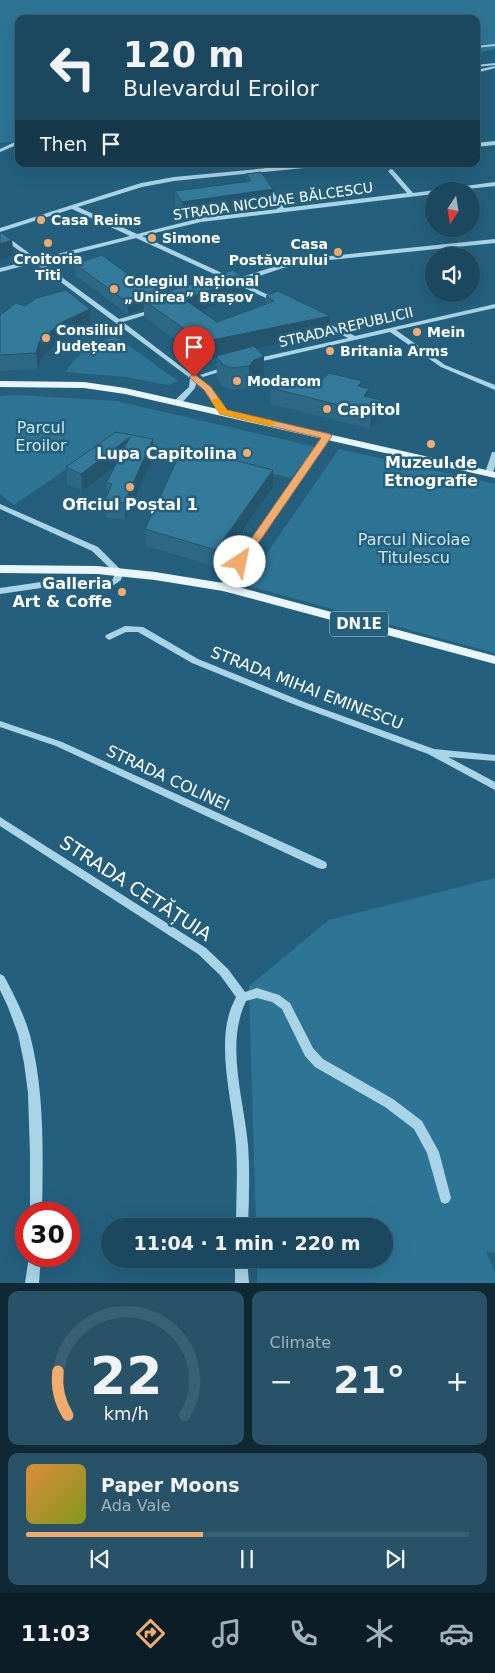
<!DOCTYPE html>
<meta charset="utf-8">
<style>
:root{--surface:#1b485e;--page:#285267;--text:#f1f3f6;--muted:#a0b2bc;--line:#396073;--accent:#f0ab6d}
body{margin:0;font-family:"DejaVu Sans",sans-serif;background:var(--page);color:var(--text);height:100vh;display:flex;flex-direction:column;font-size:19px;white-space:nowrap}
*{box-sizing:border-box;margin:0}
p{font-size:16px;color:var(--muted)}
.icon{flex:none;width:28px;height:28px;fill:none;stroke:currentColor;stroke-width:2;stroke-linecap:round;stroke-linejoin:round}
.map{position:relative;height:1283px;overflow:hidden}
.drawer{display:flex;flex-direction:column;gap:8px;padding:8px;background:#0f2834;flex:1}
.drawer>*{flex:none}
.banner{position:absolute;left:15px;top:15px;width:465px;height:152px;border-radius:10px;box-shadow:0 5px 20px #0002,0 0 0 1px var(--line);background:#1b485e;color:var(--text);overflow:hidden}
.needle{width:32px;rotate:192deg}
.tools{position:absolute;left:425px;top:182px;display:grid;gap:10px}
.tools a{display:grid;place-items:center;width:55px;height:55px;border-radius:50%;background:var(--surface);box-shadow:0 5px 20px #0002,0 0 0 1px var(--line);font-size:25px}
.speed{position:absolute;left:15px;top:1202px;display:flex;gap:10px;font-size:25px;font-weight:700;text-align:center}
.speed>*{display:grid;place-content:center;width:65px;height:65px;border-radius:50%;background:var(--surface);box-shadow:0 5px 20px #0002,0 0 0 1px var(--line);line-height:1}
.speed .limit{border:8px solid #d22;background:#fff;color:#111}
.pin{position:absolute;display:grid;place-items:center;width:42px;height:42px;color:#fff;margin:-51px -21px;border-radius:50% 50% 50% 0;rotate:-45deg;box-shadow:0 0 5px #0007}
.pin .icon{rotate:45deg}
.me{position:absolute;width:55px;margin:-28px;rotate:34deg;stroke-linejoin:round;filter:drop-shadow(0 0 4px #0008)}
.turn{display:flex;align-items:center;gap:18px;height:105px;padding:0 25px;font-size:22px}
.turn .icon{width:65px;height:65px;stroke-width:2.5}
.turn b{display:block;font-size:35px;line-height:42px}
.then{display:flex;align-items:center;height:48px;padding:0 25px;background:#0003;gap:10px;font-size:19px}
.big{font-size:38px;font-weight:700;line-height:1.1}
.drawer .tile{flex:1;display:flex;flex-direction:column;justify-content:center;gap:8px;min-width:0;padding:0 18px;border-radius:10px;background:var(--page)}
.drawer .dial{align-items:center;gap:0}
.dial svg{height:130px;overflow:visible;fill:none;stroke:var(--line);stroke-width:7;stroke-linecap:round;text-anchor:middle}
.dial text{fill:var(--text);stroke:none}
.song{display:flex;align-items:center;gap:15px}
.cover{width:60px;height:60px;border-radius:8px;background:linear-gradient(135deg,hsl(30 70% 55%),hsl(70 70% 35%))}
.played{height:5px;border-radius:2px;background:linear-gradient(90deg,var(--accent) 40%,var(--line) 40%)}
.keys{display:flex;justify-content:space-around;direction:ltr}
.heat{display:flex;justify-content:space-between;align-items:center;font-size:28px;direction:ltr}
.drawer .tiles{flex:1;display:grid;gap:8px;grid-template-columns:1fr 1fr}
.tile:last-child{grid-column:span 2}
.trip{position:absolute;left:101px;top:1218px;width:292px;height:50px;border-radius:25px;background:var(--surface);box-shadow:0 5px 20px #0002,0 0 0 1px var(--line);font-weight:700;line-height:50px;text-align:center}
.tab-bar{display:flex;height:80px;justify-content:space-around;align-items:center;background:#0b1d26;color:var(--muted)}
.tab-bar .icon{width:35px;height:35px}
.tab-bar .on{color:var(--accent)}
.tab-bar b{font-size:22px;color:var(--text)}
.map>svg:first-child{display:block}
.green{fill:#2e7595}
.lines{fill:none;stroke-linecap:round;stroke-linejoin:round}
.minor{fill:#a9d3e6;fill-rule:evenodd}
.major{fill:#eaf6fd;fill-rule:evenodd}
.wall{fill:#2d6985}
.shaded-wall{fill:#24556c}
.building{fill:#347a9b;stroke:#24556c}
.route{fill:#f0ab6d;stroke:#9c6f47}
.slow{fill:#f59e0b}
.poi-dot{fill:#f0ab6d;stroke:#24607e;stroke-width:2}
.labels{text-anchor:middle;dominant-baseline:central;stroke-width:5;stroke-linejoin:round;paint-order:stroke}
.far-street-label{font-size:14px;fill:#fff;stroke:#24607e}
.far-poi-label{font-size:14px;font-weight:bold;fill:#fff;stroke:#24607e;text-anchor:start}
.shield{fill:#24607e;stroke:#bdcfd8;stroke-width:1}
.shield-label{font-size:15px;font-weight:bold;fill:#fff}
.poi-label{font-size:16px;font-weight:bold;fill:#fff;stroke:#24607e;text-anchor:end}
.park-label{font-size:16px;fill:#cce8f5;stroke:#24607e}
.street-label{font-size:16px;fill:#fff;stroke:#24607e}
.near-street-label{font-size:19px;fill:#fff;stroke:#24607e}
</style>
<div class="map">
<svg width="495" height="1283" viewBox="0 0 495 1283">
<rect width="100%" height="100%" fill="#24607e"/>
<g class="green">
<polygon points="0,0 495,0 495,49 476,54 476,19 19,19 19,141 0,143"/>
<path d="M115,336l63,45 -10,4 -42,-8 -60,-5c10,-19 29,-29 49,-36z"/>
<polygon points="19,395 116,401 316,447 291,478 112,438 14,505 0,494 0,396"/>
<polygon points="339,449 495,484 495,653 245,585"/>
<polygon points="495,878 495,1253 486,1252 495,1272 495,1283 257,1283 257,1259 385,1259 385,1226 256,1226 249,986 329,920"/>
</g>
<g class="lines">
<g class="minor">
<polygon points="495,44 495,46 476,48 476,46"/>
<polygon points="495,63 495,65 476,67 476,65"/>
<polygon points="495,66 495,68 476,73 476,70"/>
<polygon points="19,140 19,144 0,152 0,149"/>
<polygon points="495,141 495,145 476,147 476,143"/>
<polygon points="310,164 327,164 324,166 174,181 142,187 78,207 137,234 201,218 278,209 264,187 267,185 269,186 284,208 407,193 388,171 391,169 393,170 413,193 495,182 495,186 448,191 434,191 434,194 201,222 142,236 235,279 280,265 320,257 495,239 495,243 320,261 283,268 241,282 279,300 280,301 277,303 136,238 41,262 119,319 151,310 155,310 155,312 123,322 209,388 228,412 227,414 221,414 205,390 196,384 195,388 181,404 175,404 175,400 189,387 190,378 35,263 0,272 0,268 32,260 2,238 2,236 6,236 37,259 130,236 72,209 0,232 0,228 141,183 174,177"/>
<polygon points="495,304 495,308 396,330 445,365 495,385 495,390 441,367 390,332 254,363 251,361 254,359 348,338 318,323 317,322 320,320 355,336"/>
<polygon points="227,366 229,367 229,369 203,377 200,375"/>
<polygon points="324,434 330,434 331,436 226,589 220,589 219,587 220,585"/>
<polygon points="492,452 495,452 495,466 493,473 489,475 485,473"/>
<polygon points="0,504 98,547 122,571 123,573 121,580 111,587 41,588 0,594 0,588 41,582 109,581 113,579 115,573 92,551 0,509"/>
<polygon points="125,626 143,627 198,659 304,702 434,749 495,755 495,761 448,757 495,782 495,790 428,754 298,706 192,663 138,632 126,632 109,640 105,637 106,635"/>
<polygon points="0,721 62,742 326,862 327,865 326,868 322,869 318,868 56,746 0,727"/>
<path d="M0,817l206,131 22,21 17,23 12,-4 22,7 11,8 23,45 10,11 70,40 29,22 17,31 12,46 -2,4 -4,2 -4,-2 -14,-49 -13,-24 -29,-22 -70,-40 -10,-11 -23,-47 -10,-7 -15,-4 -11,3c-21,44 -2,98 2,144 2,27 1,54 0,81h-12c0,-27 2,-54 0,-81 -3,-40 -19,-95 -6,-134 1,-4 4,-9 6,-14l-16,-22 -22,-21 -198,-128z"/>
<path d="M0,974l4,2c10,19 20,38 26,59 15,58 13,119 12,179h-12v-60l-2,-61 -4,-30 -6,-29 -10,-27 -8,-17z"/>
<polygon points="29,1256 41,1256 39,1283 25,1283"/>
<polygon points="235,1259 247,1259 249,1283 235,1283"/>
</g>
<g class="major">
<polygon points="0,381 84,382 125,388 495,472 495,478 125,394 84,388 0,387"/>
<polygon points="0,565 97,566 155,572 223,583 495,656 495,664 223,591 155,580 97,574 0,573"/>
</g>
</g>
<g class="wall">
<polygon points="246,174 273,189 272,204 182,217 175,206 175,191 246,182"/>
<polygon points="75,264 163,293 245,295 201,311 217,322 266,303 266,296 330,316 329,333 256,348 264,379 254,382 249,388 231,390 222,386 217,378 216,357 208,359 200,351 194,353 144,317 144,309 128,314 76,276"/>
<polygon points="25,306 90,309 91,325 61,339 41,358 38,369 0,371 0,315"/>
<polygon points="298,379 322,380 369,389 368,397 379,416 370,429 270,404 271,388"/>
<polygon points="153,439 154,456 125,520 106,517 105,500 107,496 106,483 115,466 82,491 67,484 66,467"/>
<polygon points="273,470 273,487 217,567 146,546 145,529"/>
</g>
<g class="shaded-wall">
<polygon points="273,189 272,204 182,217 182,202"/>
<polygon points="12,240 14,255 0,260 0,244"/>
<polygon points="244,278 245,295 185,316 184,299"/>
<polygon points="163,290 164,302 143,300 144,309 128,314 127,302"/>
<polygon points="90,309 91,325 61,339 41,358 38,369 36,353 39,342 60,323"/>
<polygon points="330,316 329,333 208,359 207,341"/>
<polygon points="199,333 200,351 194,353 193,335"/>
<polygon points="264,356 264,379 254,382 249,388 249,366 254,360"/>
<polygon points="362,381 361,397 358,386"/>
<polygon points="369,389 368,405 363,412 364,396"/>
<polygon points="381,400 379,416 370,429 371,413"/>
<polygon points="130,437 132,454 82,491 81,474"/>
<polygon points="153,439 154,456 125,520 124,503"/>
<polygon points="273,470 273,487 217,567 216,550"/>
</g>
<g class="building">
<polygon points="261,172 273,189 182,202 175,191 251,181 246,174"/>
<polygon points="0,232 12,240 0,244"/>
<polygon points="102,255 144,286 153,283 163,290 127,302 75,264"/>
<polygon points="233,270 244,278 184,299 217,322 274,301 266,296 278,291 330,316 207,341 199,333 193,335 143,300"/>
<polygon points="66,290 90,309 60,323 39,342 36,353 0,355 0,315 16,303 25,306 36,298"/>
<polygon points="254,346 264,356 254,360 249,366 231,368 222,364 216,356"/>
<polygon points="329,373 362,381 358,386 369,389 364,396 381,400 371,413 271,388 282,375 298,379 301,375 322,380"/>
<polygon points="116,432 153,439 124,503 105,500 112,484 106,483 130,437 81,474 66,467"/>
<polygon points="183,447 273,470 216,550 145,529"/>
</g>
<polygon class="route" points="194,374 211,387 227,410 330,434 332,436 244,564 240,565 235,562 321,438 220,414 204,390 189,377"/>
<polygon class="slow" points="216,398 219,399 227,410 273,421 275,423 270,426 220,414 211,401"/>
<g class="poi-dot">
<circle cx="41" cy="220" r="5"/>
<circle cx="152" cy="238" r="5"/>
<circle cx="48" cy="243" r="5"/>
<circle cx="338" cy="252" r="5"/>
<circle cx="114" cy="289" r="5"/>
<circle cx="417" cy="332" r="5"/>
<circle cx="46" cy="338" r="5"/>
<circle cx="330" cy="351" r="5"/>
<circle cx="237" cy="381" r="5"/>
<circle cx="327" cy="409" r="5"/>
<circle cx="431" cy="444" r="5"/>
<circle cx="247" cy="453" r="5"/>
<circle cx="130" cy="487" r="5"/>
<circle cx="122" cy="592" r="5"/>
</g>
<g class="labels">
<g class="far-street-label">
<text transform="translate(273 201) rotate(-8)">STRADA NICOLAE BĂLCESCU</text>
<text transform="translate(346 327) rotate(-13)">STRADA REPUBLICII</text>
</g>
<g class="far-poi-label">
<text x="51" y="220">Casa Reims</text>
<text x="162" y="238">Simone</text>
<text x="328" y="244" text-anchor="end">Casa<tspan x="328" dy="16">Postăvarului</tspan></text>
<text x="48" y="259" text-anchor="middle">Croitoria<tspan x="48" dy="16">Titi</tspan></text>
<text x="124" y="281">Colegiul Național<tspan x="124" dy="16">„Unirea” Brașov</tspan></text>
<text x="56" y="330">Consiliul<tspan x="56" dy="16">Județean</tspan></text>
<text x="427" y="332">Mein</text>
<text x="340" y="351">Britania Arms</text>
<text x="247" y="381">Modarom</text>
</g>
<rect class="shield" x="330" y="611.5" width="58" height="25" rx="4"/>
<g class="shield-label">
<text x="359" y="624">DN1E</text>
</g>
<g class="poi-label">
<text x="337" y="409" text-anchor="start">Capitol</text>
<text x="237" y="453">Lupa Capitolina</text>
<text x="431" y="462" text-anchor="middle">Muzeul de<tspan x="431" dy="18">Etnografie</tspan></text>
<text x="130" y="504" text-anchor="middle">Oficiul Poștal 1</text>
<text x="112" y="583">Galleria<tspan x="112" dy="18">Art &amp; Coffe</tspan></text>
</g>
<g class="park-label">
<text x="41" y="427">Parcul<tspan x="41" dy="18">Eroilor</tspan></text>
<text x="414" y="539">Parcul Nicolae<tspan x="414" dy="18">Titulescu</tspan></text>
</g>
<g class="street-label">
<text transform="translate(307 688) rotate(21)">STRADA MIHAI EMINESCU</text>
<text transform="translate(168 778) rotate(25)">STRADA COLINEI</text>
</g>
<g class="near-street-label">
<text transform="translate(136 888) rotate(33)">STRADA CETĂȚUIA</text>
</g>
</g>
</svg>
<div class="tools">
<a><svg class="needle" viewBox="-14 -14 28 28"><path d="M0-13l5 13h-10z" fill="#e53935"/><path d="M0 13l5-13h-10z" fill="#a0b2bc"/></svg></a>
<a><svg class="icon" aria-label="sound" viewBox="0 0 24 24"><path d="M4 9h4l5-4v14l-5-4H4zM17 9q2 3 0 6"/></svg></a>
</div>
<div class="speed"><div class="limit">30</div></div>
<div class="pin" style="left:194px;top:377px;background:#d93025"><svg class="icon" aria-label="arrive" viewBox="0 0 24 24"><path d="M6 21V4h12l-3 4 3 4H6"/></svg></div>
<svg class="me" style="left:240px;top:562px" viewBox="-20 -20 40 40"><circle r="19" fill="#fff"/><path d="M0-13L10 11 0 6-10 11z" fill="#f0ab6d"/></svg>
<div class="trip">11:04 · 1 min · 220 m</div>
<div class="banner">
<div class="turn"><svg class="icon" aria-label="left" viewBox="0 0 24 24"><path d="M17 20v-9H6M10 6l-5 5 5 5"/></svg><div><b>120 m</b>Bulevardul Eroilor</div></div>
<div class="then">Then<svg class="icon" aria-label="arrive" viewBox="0 0 24 24"><path d="M6 21V4h12l-3 4 3 4H6"/></svg></div>
</div>
</div>
<section class="drawer">
<div class="tiles">
<div class="tile dial"><svg viewBox="0 0 100 80">
<path d="M14 69A42 42 0 1 1 86 69"/>
<path d="M14 69A42 42 0 0 1 8 42" stroke="#f0ab6d"/>
<text x="50" y="56" font-size="32" font-weight="700">22</text>
<text x="50" y="72" font-size="11">km/h</text>
</svg></div>
<div class="tile"><p>Climate</p>
<div class="heat"><a>−</a><b class="big">21°</b><a>+</a></div>
</div>
<div class="tile">
<div class="song"><i class="cover"></i><div><b>Paper Moons</b><p>Ada Vale</p></div></div>
<div class="played"></div>
<div class="keys"><svg class="icon" aria-label="previous" viewBox="0 0 24 24"><path d="M18 5L8 12l10 7zM5 5v14"/></svg><svg class="icon" aria-label="pause" viewBox="0 0 24 24"><path d="M8 5v14M16 5v14"/></svg><svg class="icon" aria-label="next" viewBox="0 0 24 24"><path d="M6 5l10 7-10 7zM19 5v14"/></svg></div>
</div>
</div>
</section>
<nav class="tab-bar">
<b>11:03</b>
<svg class="icon on" aria-label="directions" viewBox="0 0 24 24"><path d="M12 3l9 9-9 9-9-9zM9 14v-3h6M13 9l2 2-2 2"/></svg>
<svg class="icon" aria-label="music" viewBox="0 0 24 24"><path d="M9 18V5l10-2v13"/><circle cx="6" cy="18" r="3"/><circle cx="16" cy="16" r="3"/></svg>
<svg class="icon" aria-label="phone" viewBox="0 0 24 24"><path d="M5 4h4l2 5-3 2q2 4 5 5l2-3 5 2v4C11 20 4 13 5 4z"/></svg>
<svg class="icon" aria-label="climate" viewBox="0 0 24 24"><path d="M12 3v18M4 7l16 10M4 17L20 7"/></svg>
<svg class="icon" aria-label="car" viewBox="0 0 24 24"><path d="M5 17H2v-5l4-1 3-4h7l3 4 3 1v5h-3M9 17h6M6 11h13"/><circle cx="7" cy="17" r="2"/><circle cx="17" cy="17" r="2"/></svg>
</nav>
